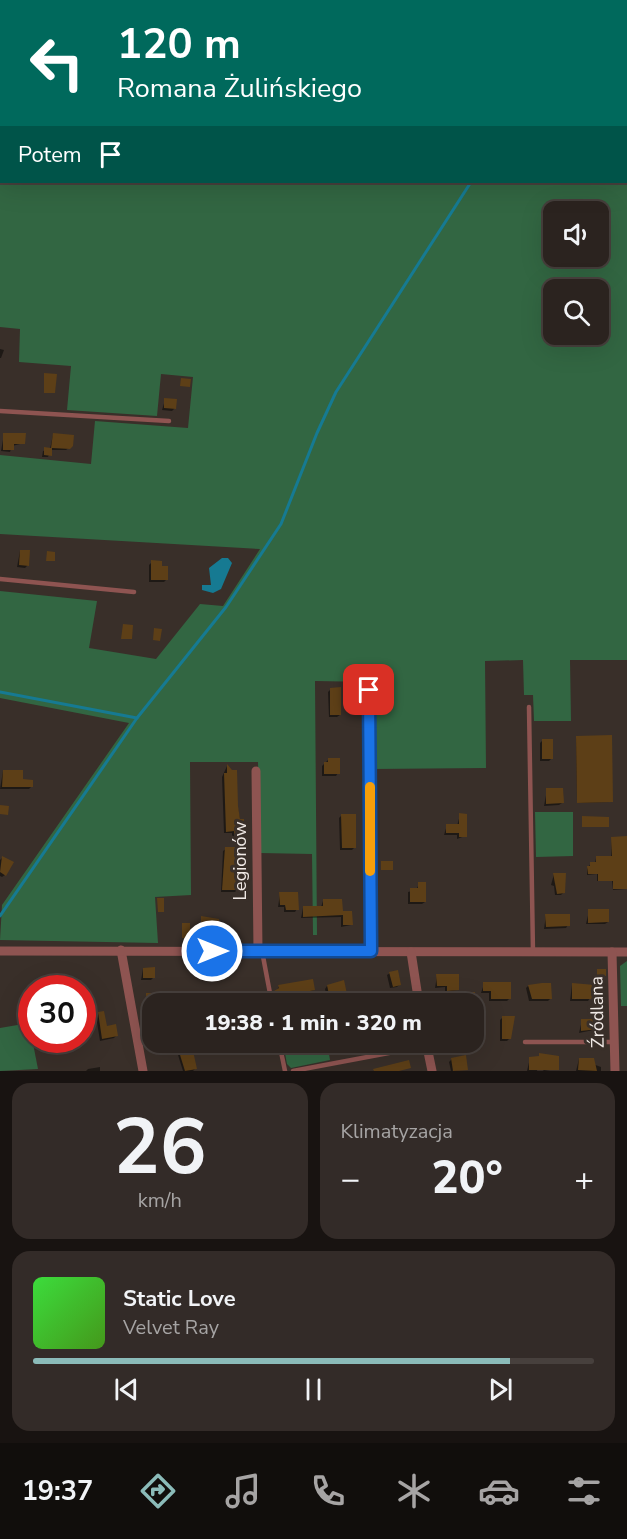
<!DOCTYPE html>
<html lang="pl">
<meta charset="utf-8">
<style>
:root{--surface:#2b231f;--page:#332b28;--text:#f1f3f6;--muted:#a6a4a4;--line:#47403d;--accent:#8bbbb9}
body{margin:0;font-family:"Nunito Sans",sans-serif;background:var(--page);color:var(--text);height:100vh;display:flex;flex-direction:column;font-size:22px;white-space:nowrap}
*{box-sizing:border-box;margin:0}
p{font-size:20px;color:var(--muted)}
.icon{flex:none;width:33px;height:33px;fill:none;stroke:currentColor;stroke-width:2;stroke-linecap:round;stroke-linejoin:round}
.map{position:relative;height:1071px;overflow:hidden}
.side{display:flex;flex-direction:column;gap:12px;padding:12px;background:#181311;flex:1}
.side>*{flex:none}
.hud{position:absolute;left:0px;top:0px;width:627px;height:183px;box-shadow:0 6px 24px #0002,0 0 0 2px var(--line);background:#00695c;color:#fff;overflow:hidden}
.buttons{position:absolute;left:543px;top:201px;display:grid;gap:12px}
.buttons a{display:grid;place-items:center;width:66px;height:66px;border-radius:12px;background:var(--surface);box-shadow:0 6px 24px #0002,0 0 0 2px var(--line);font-size:30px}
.speed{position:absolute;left:18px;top:975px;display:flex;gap:12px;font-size:30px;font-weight:700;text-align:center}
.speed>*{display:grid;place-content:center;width:78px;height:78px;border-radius:50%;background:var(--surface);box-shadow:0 6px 24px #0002,0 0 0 2px var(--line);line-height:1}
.speed .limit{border:9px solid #d22;background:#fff;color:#111}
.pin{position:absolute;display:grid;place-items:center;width:51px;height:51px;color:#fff;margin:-26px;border-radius:12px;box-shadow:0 3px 9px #0006}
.me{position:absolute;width:66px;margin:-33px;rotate:90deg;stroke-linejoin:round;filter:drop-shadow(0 0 4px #0008)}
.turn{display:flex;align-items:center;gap:21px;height:126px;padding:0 18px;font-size:27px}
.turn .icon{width:78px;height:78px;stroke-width:2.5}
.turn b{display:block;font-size:42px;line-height:51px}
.then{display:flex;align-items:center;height:57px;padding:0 18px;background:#0003;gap:12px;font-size:22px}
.big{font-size:45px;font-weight:800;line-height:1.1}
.side .widget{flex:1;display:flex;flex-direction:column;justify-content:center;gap:9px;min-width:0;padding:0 21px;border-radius:18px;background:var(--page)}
.side .dial{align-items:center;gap:0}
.dial b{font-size:78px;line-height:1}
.song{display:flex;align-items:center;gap:18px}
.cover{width:72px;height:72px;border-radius:9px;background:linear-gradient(135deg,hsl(120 70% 55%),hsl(100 70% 35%))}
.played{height:6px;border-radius:3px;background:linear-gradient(90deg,var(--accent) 85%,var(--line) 85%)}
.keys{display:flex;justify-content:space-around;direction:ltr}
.heat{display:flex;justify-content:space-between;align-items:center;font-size:33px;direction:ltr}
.side .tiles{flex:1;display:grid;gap:12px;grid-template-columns:1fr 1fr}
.widget:last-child{grid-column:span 2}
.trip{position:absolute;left:142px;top:993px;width:342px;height:60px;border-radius:18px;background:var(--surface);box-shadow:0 6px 24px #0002,0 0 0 2px var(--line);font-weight:800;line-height:60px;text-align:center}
.menu{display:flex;height:96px;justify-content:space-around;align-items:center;background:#110e0c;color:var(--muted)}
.menu .icon{width:42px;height:42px}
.menu .current{color:var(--accent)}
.menu b{font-size:27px;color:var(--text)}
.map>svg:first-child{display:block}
.green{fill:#326642;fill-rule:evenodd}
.water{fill:#167a92}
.shadow{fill:#0007}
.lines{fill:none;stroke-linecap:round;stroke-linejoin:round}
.stream{stroke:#167a92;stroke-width:3}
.building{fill:#5d3f17}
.lane{stroke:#8e5451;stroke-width:4.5}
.street{stroke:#8e5451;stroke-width:9}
.route-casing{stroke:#114b97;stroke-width:15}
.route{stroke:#1a73e8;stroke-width:10}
.slow{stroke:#f59e0b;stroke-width:10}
.labels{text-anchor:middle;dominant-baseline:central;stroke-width:6;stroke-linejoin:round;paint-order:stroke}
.street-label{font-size:18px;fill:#f0e9e5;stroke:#392f29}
</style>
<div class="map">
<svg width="627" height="1071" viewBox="0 0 627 1071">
<rect width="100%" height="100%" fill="#392f29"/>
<g class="green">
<path d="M0,0h602l-600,2v180h624l1,-96v574h-57l1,61h-37l-1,-26h-9l-1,-35 -38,1 1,107 -114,1v-87l-57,-1 2,254h-4l-1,-81 -52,-1 -2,-91h-68l1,133 -36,2 3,46 -158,-3 2,-35 127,-182 -129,-25v-107l97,10 -8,47 67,11 44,-55 23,2 37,-57 -260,-15v-79l91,9 4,-43 93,7 5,-51 -32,-3 -4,42 -90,-6 4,-44 -52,-4 1,-33 -20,-2zM554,212h44v44h-44zM554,290h44v44h-44z"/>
<polygon points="573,812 573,856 536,857 535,812"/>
<polygon points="627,961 627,1006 621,1006 620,966"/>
<polygon points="29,1023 38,1069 0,1071 0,1028"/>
<polygon points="283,1043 327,1043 330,1060 291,1068 287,1064"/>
</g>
<polygon class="water" points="222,558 228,558 232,563 221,589 213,593 202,590 202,585 211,585 209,568"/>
<g class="shadow">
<polygon points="0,349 4,350 1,358 0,358"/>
<polygon points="165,400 175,408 172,411 162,410"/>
<polygon points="4,434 24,443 12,446 10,452 1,451"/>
<polygon points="53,435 69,448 66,450 51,450 48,457 42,457 43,451 50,449"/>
<polygon points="20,551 28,565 25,568 17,567"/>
<polygon points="152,562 166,580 164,582 149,582 149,565"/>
<polygon points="331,689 340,715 337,717 329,717 328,692"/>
<polygon points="576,737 610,802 577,803"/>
<polygon points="542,741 552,758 549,761 540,761 540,743"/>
<polygon points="329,759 338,773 336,776 322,776 322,766"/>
<polygon points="227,766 231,771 243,836 240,839 232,839 232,833 224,833 222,777"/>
<polygon points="3,771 21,781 31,787 29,789 0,789"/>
<polygon points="547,790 562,803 559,805 544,806"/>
<polygon points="342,815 355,847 352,850 340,850 339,818"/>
<polygon points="460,815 465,836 457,839 457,835 444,835 447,825 457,826"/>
<polygon points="627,837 627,889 613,890 612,881 597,881 597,874 587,875 587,869 591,863 595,863 596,858 611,858 612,838"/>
<polygon points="226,849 238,889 235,892 221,892 223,851"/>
<polygon points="3,857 5,875 2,877 0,876 0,860"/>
<polygon points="554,874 563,893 561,895 555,895 554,886 551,885"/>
<polygon points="419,884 425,902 422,904 408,904 408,892 416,890"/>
<polygon points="280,894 297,909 295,912 284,912 284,907 278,907"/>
<polygon points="323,901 341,912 351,925 341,927 341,917 301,918 303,908 321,907"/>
<polygon points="589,911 608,922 605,924 586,924"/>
<polygon points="546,915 568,925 566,928 544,929"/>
<polygon points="202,918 217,929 215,931 199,931"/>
<polygon points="143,969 154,977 151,980 141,980"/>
<polygon points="390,973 400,984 397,987 390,988 387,975"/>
<polygon points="437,976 457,990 445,992 445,987 435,988"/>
<polygon points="484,984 510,998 507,1001 489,1001 489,993 481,993"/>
<polygon points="572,985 590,998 588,1001 570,1001"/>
<polygon points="327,986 345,993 328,1001 325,989"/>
<polygon points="528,986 550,999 548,1001 529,1001 526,988"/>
<polygon points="279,987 314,990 280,998 280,1004 274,1004 273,995"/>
<polygon points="395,999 396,1004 379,1004 381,1002"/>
<polygon points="98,1013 105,1027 116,1036 114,1038 100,1041 96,1016"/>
<polygon points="503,1017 510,1038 507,1041 500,1041 500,1020"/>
<polygon points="582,1020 598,1029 579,1033"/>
<polygon points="174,1042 190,1042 195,1069 193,1071 183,1071"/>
<polygon points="332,1042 354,1043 349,1051 332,1053"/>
<polygon points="530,1058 556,1069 544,1071 538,1066 537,1071 527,1071"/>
<polygon points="452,1059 467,1069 451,1071 449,1062"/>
<polygon points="579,1059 601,1067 601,1071 576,1071"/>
<polygon points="100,1067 100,1071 86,1071 88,1069"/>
</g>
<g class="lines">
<g class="stream">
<polyline points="549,2 549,0"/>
<polyline points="0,692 137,718"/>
<polyline points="0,916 137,718 226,607 281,524 317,433 336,392 471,182"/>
</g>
</g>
<g class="building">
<polygon points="44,373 57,374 55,393 44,393"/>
<polygon points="181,378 191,379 190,387 180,386"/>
<polygon points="164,398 177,399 176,409 164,408"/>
<polygon points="3,433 26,433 25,444 14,444 14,450 3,450"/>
<polygon points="53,433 74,435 73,446 70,449 52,448 52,456 44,455 44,447 51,448"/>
<polygon points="20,550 30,550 29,566 19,565"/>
<polygon points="47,551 55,552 55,561 46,561"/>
<polygon points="151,560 162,561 162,566 168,566 168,580 151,580"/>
<polygon points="123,624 133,625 132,639 121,639"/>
<polygon points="154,628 162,629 160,641 153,640"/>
<polygon points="341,687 341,715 330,715 330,688"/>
<polygon points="612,735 613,802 577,803 576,736"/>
<rect x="542" y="739" width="11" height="20"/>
<polygon points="328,758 340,758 340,774 324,774 324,762 328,762"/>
<polygon points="227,764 232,770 237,770 238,806 240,819 244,819 244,837 234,837 234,831 226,832 224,773 227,773"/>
<polygon points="3,770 23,770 23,779 33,780 33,787 2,787"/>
<polygon points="546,788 563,788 564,803 546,804"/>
<polygon points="0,805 9,806 8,815 0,814"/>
<polygon points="459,813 467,814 467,837 459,837 459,833 446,833 446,824 459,824"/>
<polygon points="341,814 356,814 356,848 342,848"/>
<polygon points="582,816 609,817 609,827 582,827"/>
<polygon points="627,836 627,889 613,889 613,881 598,881 598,874 588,874 587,866 590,866 590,862 596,862 596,856 612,856 611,837"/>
<polygon points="225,847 240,847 239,890 222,890"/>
<polygon points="2,856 14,862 6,876 0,872"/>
<rect x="381" y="861" width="12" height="9"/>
<polygon points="553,873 566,873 565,893 557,894"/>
<polygon points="418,882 426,882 426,902 410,902 410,888 418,888"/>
<polygon points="279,892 298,892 299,910 286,910 285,905 280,905"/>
<polygon points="157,898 164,898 164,912 158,912"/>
<polygon points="323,899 342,899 343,911 352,911 353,925 343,925 343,915 303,917 303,906 323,906"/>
<polygon points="588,909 609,909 609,922 588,923"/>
<polygon points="545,914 570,914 570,926 546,927"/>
<polygon points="201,916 219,919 219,929 201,929"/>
<rect x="182" y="923" width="8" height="15"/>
<polygon points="155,967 155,978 143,978 143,968"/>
<polygon points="597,969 606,969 606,976 597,977"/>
<polygon points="398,970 401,985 393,987 389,972"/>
<polygon points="436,974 459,974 459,990 447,991 447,986 437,986"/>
<polygon points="313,979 315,990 281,997 282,1004 276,1004 274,991 279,988 278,985"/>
<polygon points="344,980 347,994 330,1000 327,985"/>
<polygon points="483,982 511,982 511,999 491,999 491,991 483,991"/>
<polygon points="542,983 551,983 552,999 532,999 528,985"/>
<polygon points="572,983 595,985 592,999 572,999"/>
<polygon points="213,991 215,1004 195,1004 193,995"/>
<rect x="457" y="992" width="18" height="12"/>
<rect x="146" y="993" width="8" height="9"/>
<polygon points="92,995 95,1010 82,1012 82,996"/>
<polygon points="104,1011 107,1026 116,1024 118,1036 102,1039 98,1012"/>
<polygon points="502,1016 515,1016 511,1039 502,1039"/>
<polygon points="581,1019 599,1019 599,1029 581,1031"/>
<polygon points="176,1042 191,1042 197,1069 185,1071"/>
<polygon points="332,1042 352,1042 353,1049 334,1052"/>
<polygon points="539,1053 559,1056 559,1070 529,1070 529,1057 539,1056"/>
<polygon points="466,1055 468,1070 453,1071 451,1058"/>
<polygon points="579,1058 594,1058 597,1071 578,1070"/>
<polygon points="409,1060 411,1068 399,1071 374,1071 373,1069"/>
</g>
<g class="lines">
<g class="lane">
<polyline points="0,411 169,421"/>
<polyline points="0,579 134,592"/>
<polyline points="529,707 533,953"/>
<polyline points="262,951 272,1004"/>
<polyline points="279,1042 285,1071"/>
<polyline points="525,1042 614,1042"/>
<polyline points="293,1071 426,1046"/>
</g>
<g class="street">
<polyline points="369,690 371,951"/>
<polyline points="256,771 258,951"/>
<polyline points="121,950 143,1071"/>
<polyline points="0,951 627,952"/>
<polyline points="411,952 419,1004"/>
<polyline points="612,952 615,1071"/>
<polyline points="426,1042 432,1071"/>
</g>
</g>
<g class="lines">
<g class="route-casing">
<polyline id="route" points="212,951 371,951 369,690"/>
</g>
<use href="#route" class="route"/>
<polyline class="slow" points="370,787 370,871"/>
</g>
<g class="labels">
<g class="street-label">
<text transform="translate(240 861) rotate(-90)">Legionów</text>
<text transform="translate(597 1012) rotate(-91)">Źródlana</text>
</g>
</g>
</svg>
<div class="buttons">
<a><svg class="icon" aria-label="sound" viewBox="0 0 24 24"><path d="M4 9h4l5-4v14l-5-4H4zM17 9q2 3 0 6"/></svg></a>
<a><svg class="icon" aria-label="search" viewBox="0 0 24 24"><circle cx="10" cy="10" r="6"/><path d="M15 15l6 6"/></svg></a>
</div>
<div class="speed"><div class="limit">30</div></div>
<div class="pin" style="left:369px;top:690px;background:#d93025"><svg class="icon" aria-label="arrive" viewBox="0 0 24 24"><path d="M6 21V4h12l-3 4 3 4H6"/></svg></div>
<svg class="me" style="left:212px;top:951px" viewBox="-20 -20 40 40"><circle r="17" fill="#1a73e8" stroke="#fff" stroke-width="3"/><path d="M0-11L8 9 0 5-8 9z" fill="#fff"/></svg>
<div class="trip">19:38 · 1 min · 320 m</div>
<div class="hud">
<div class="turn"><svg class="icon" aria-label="left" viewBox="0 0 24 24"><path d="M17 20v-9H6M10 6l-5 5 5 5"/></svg><div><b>120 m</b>Romana Żulińskiego</div></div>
<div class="then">Potem<svg class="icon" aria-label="arrive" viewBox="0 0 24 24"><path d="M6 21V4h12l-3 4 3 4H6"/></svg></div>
</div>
</div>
<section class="side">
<div class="tiles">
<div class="widget dial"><b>26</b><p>km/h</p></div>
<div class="widget"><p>Klimatyzacja</p>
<div class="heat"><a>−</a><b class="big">20°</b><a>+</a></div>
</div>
<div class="widget">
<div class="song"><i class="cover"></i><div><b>Static Love</b><p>Velvet Ray</p></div></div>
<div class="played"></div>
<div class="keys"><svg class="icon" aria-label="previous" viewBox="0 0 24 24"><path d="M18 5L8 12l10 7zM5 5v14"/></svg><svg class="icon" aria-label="pause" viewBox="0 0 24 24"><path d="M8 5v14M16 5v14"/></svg><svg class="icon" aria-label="next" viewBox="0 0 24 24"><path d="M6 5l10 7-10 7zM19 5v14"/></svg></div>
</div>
</div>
</section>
<nav class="menu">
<b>19:37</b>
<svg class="icon current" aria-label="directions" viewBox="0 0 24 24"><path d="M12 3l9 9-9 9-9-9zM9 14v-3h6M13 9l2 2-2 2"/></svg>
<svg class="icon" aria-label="music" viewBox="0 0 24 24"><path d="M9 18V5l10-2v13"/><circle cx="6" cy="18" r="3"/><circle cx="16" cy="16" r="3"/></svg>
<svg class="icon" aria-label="phone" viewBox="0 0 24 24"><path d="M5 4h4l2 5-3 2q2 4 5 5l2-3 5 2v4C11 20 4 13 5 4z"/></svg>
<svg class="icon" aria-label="climate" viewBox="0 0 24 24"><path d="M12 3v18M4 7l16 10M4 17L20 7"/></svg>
<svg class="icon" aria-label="car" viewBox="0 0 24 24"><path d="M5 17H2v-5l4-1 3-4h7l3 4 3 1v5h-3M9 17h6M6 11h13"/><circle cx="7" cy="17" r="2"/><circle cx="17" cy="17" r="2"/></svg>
<svg class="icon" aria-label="filters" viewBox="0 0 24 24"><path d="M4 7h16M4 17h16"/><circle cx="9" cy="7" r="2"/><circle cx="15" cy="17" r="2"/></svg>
</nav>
